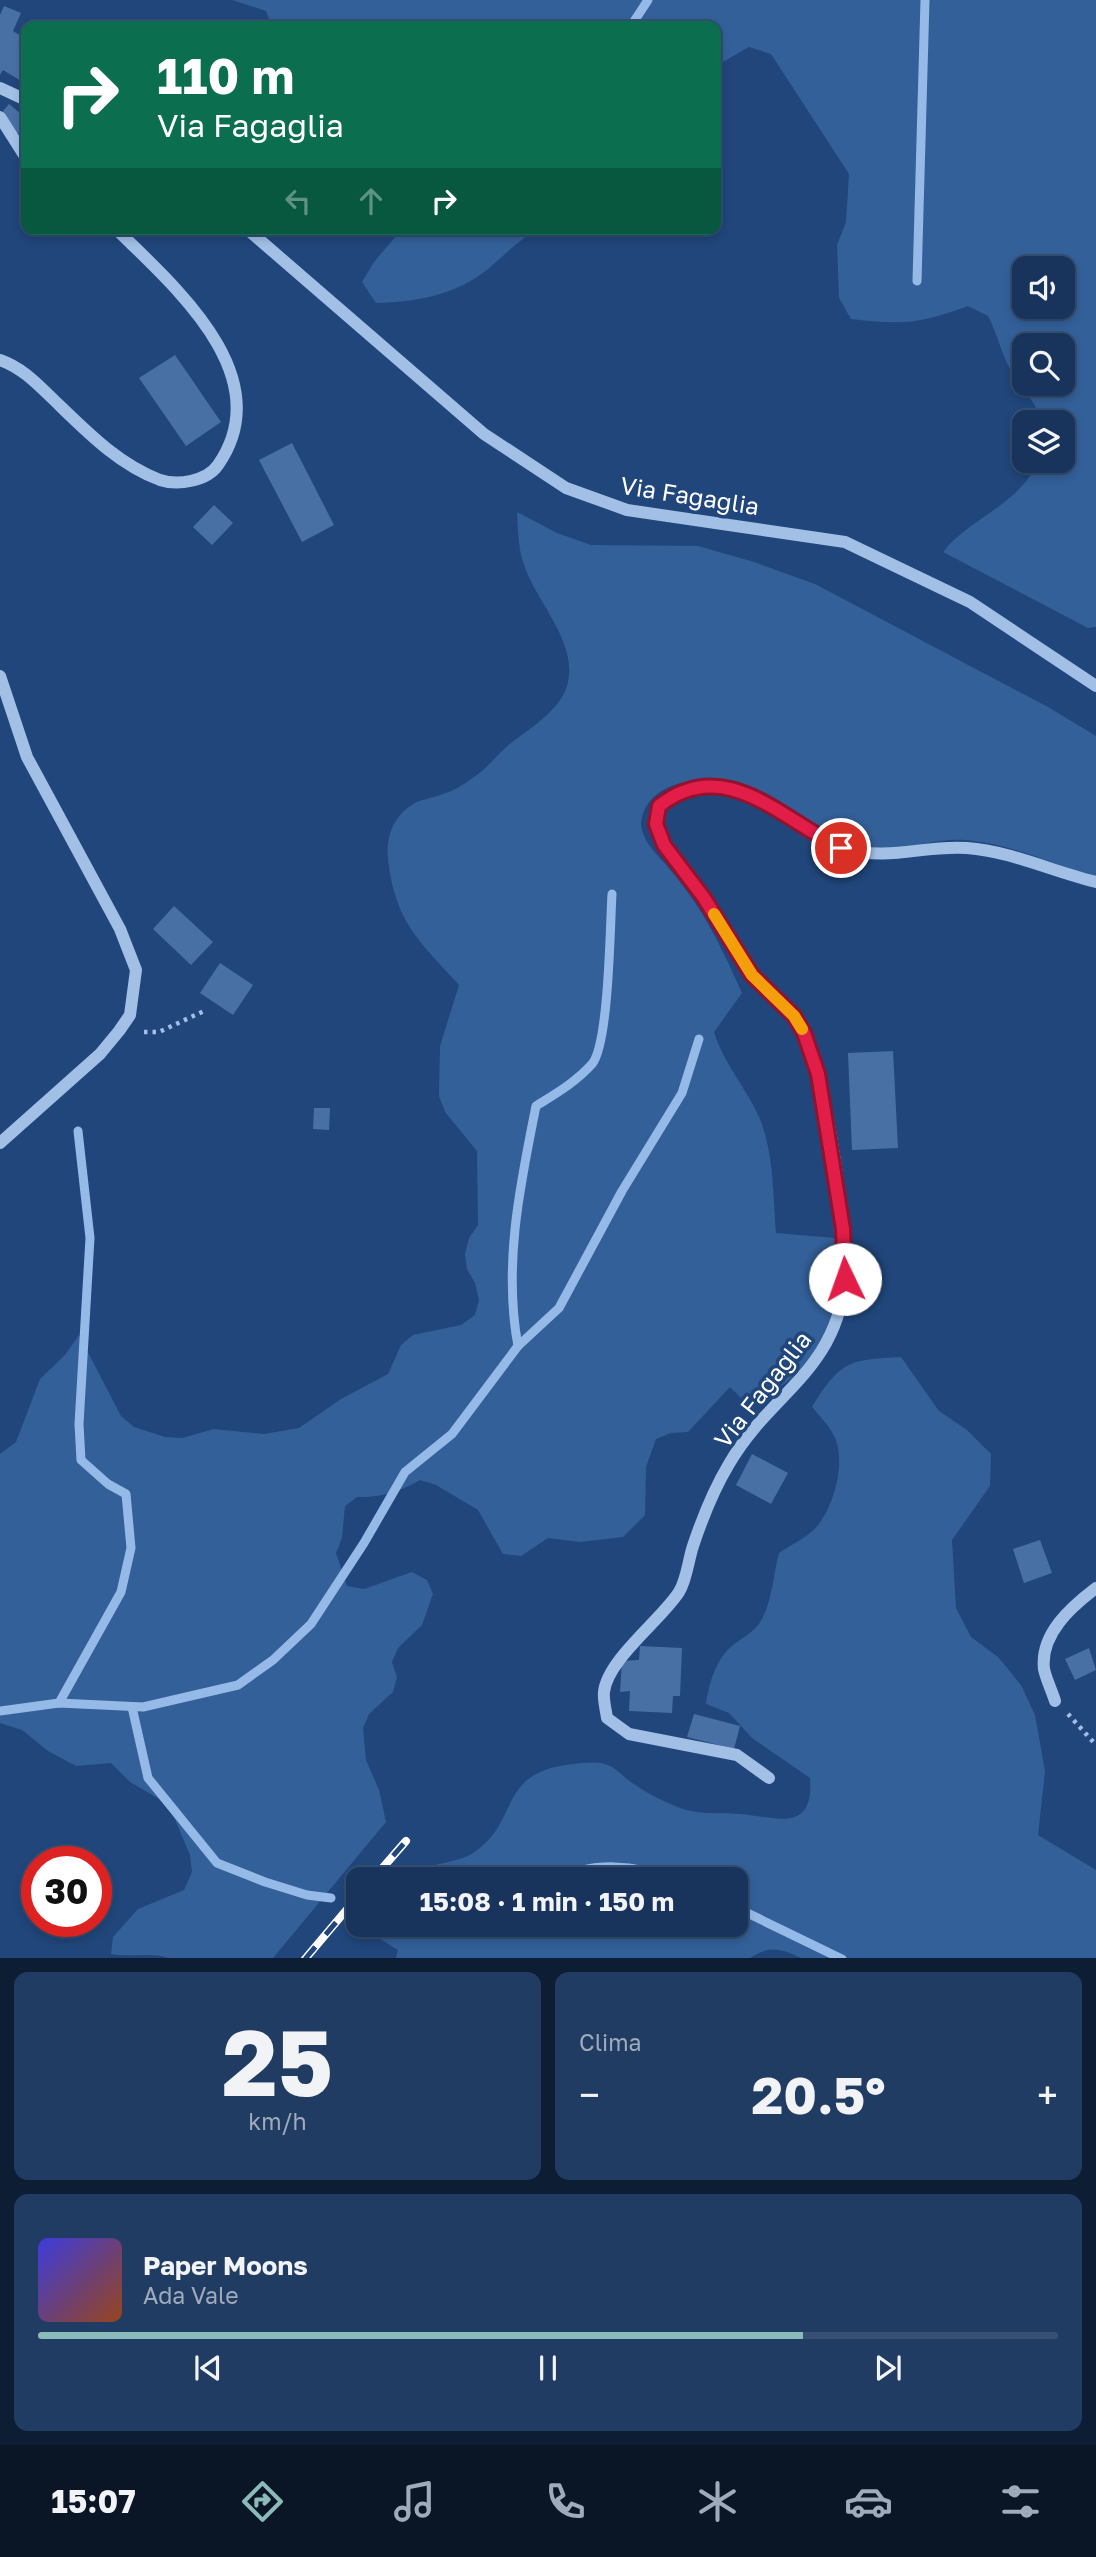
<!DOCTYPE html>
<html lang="it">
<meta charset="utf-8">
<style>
:root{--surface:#18345c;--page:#213c62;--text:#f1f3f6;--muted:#9faabb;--line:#364f72;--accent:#8bbbb9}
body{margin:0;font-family:"Golos Text",sans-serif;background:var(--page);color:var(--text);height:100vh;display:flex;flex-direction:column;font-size:26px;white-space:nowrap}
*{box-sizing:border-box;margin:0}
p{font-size:23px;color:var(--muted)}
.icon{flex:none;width:38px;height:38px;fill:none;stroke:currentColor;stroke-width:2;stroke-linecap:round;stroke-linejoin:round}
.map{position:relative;height:1958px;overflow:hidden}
.sheet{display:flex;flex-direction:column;gap:14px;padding:14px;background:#0d1d33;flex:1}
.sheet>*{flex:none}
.top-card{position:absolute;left:21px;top:21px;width:700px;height:214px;border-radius:14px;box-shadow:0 4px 10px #0003,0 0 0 2px var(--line);background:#0b6e4f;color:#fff;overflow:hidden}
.fabs{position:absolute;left:1012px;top:256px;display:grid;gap:14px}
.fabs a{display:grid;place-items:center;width:63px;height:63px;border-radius:14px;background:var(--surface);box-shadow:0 4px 10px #0003,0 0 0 2px var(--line);font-size:35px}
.speed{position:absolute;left:21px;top:1846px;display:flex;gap:14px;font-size:35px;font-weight:700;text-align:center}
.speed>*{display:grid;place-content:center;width:91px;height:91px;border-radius:50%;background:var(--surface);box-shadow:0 4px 10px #0003,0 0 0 2px var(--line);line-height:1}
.speed .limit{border:10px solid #d22;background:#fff;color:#111}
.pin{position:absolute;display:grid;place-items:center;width:60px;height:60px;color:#fff;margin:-30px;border:4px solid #fff;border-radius:50%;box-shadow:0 2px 7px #0007}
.me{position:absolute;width:77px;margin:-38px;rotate:357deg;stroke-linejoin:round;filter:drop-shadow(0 0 5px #0008)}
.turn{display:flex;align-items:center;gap:24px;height:147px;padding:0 21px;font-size:32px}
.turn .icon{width:91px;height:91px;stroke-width:2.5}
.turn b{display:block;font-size:49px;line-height:60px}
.lanes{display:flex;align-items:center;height:66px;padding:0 21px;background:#0003;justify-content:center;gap:35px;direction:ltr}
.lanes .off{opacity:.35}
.big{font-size:52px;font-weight:700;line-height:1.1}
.sheet .tile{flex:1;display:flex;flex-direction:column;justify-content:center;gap:10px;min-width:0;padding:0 24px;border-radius:14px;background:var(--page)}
.sheet .dial{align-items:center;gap:0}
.dial b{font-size:91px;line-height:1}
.song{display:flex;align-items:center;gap:21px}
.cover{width:84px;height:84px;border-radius:10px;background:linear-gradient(135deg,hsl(240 70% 55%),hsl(20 70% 35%))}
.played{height:7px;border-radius:4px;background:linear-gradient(90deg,var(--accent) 75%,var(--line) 75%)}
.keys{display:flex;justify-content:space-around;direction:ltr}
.heat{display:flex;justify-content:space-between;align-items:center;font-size:38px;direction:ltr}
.sheet .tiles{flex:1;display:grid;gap:14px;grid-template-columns:1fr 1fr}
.tile:last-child{grid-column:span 2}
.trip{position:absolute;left:346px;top:1867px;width:402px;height:70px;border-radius:14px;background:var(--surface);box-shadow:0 4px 10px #0003,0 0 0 2px var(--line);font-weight:700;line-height:70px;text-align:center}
.tabs{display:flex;height:112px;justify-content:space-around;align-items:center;background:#0a1525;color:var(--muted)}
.tabs .icon{width:49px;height:49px}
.tabs .active{color:var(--accent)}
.tabs b{font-size:32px;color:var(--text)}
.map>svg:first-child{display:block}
.green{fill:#336099;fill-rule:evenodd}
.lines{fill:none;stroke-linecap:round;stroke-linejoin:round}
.stream{stroke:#96bae7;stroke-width:9}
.building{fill:#4970a5}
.path{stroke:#a2c0e6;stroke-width:4.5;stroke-dasharray:3.5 5;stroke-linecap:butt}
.minor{stroke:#a2c0e6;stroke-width:12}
.rail-casing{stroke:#fff;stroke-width:8}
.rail{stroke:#20467b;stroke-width:5;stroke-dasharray:16;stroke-linecap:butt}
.route-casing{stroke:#92132f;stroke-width:18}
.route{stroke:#e11d48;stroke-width:12}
.slow{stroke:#f59e0b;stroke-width:12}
.labels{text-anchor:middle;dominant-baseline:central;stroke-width:7;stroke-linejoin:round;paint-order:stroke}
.street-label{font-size:24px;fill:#fff;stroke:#20467b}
</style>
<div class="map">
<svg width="1096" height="1959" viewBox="0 0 1096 1959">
<rect width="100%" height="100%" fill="#20467b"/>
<g class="green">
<path d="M232,0h864v627l-8,1 -145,-76c27,-35 78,-47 95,-92h24v-38h-19c-8,-21 -22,-34 -33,-53 -9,-17 -13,-36 -22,-53l-20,-10c-50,18 -64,19 -117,13l-12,-21 -2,-53 9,-23 3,-48 -78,-120 -22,-7 -26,15 -7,12v-48h-444l-6,-15zM1024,268h38v38h-38zM1024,345h38v38h-38z"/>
<path d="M402,229h137c-21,11 -34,26 -51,40 -32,26 -72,33 -112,34l-14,-21 12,-20z"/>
<path d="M517,512l40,21 34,12 107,1 56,16 61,22 233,123 48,29v141c-42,-13 -88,-34 -132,-37 -29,-2 -61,12 -90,7 -14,-3 -33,-5 -46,-11 -25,-13 -45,-36 -71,-47 -33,-15 -104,-16 -115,28 -4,13 6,28 15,38 42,45 60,82 85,138l-28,39c10,32 33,57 46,87 14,36 13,76 16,114l59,5c-1,22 2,49 -2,70 -10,41 -45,88 -89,93l-14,-14 -42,45 -17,1 -15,6 -10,28 -1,48 -22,22 -43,5 -32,-4 -27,18 -18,-2 -25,-44 -42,-25 -16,-5c-20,12 -41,18 -63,17l-12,9 -3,32 -6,15 11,33 17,3 48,-17 15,8 6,14 -11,31 -24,23 -6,14 5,15 -4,15 -24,22 -6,14 3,32 13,30 7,32 -113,136 -102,1c-19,-8 -39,-1 -60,-5l2,-17 25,-28 46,-19 8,-18 -2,-17 -19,-45 -12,-11 -29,-17 -19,-19 -35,3 -28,-15 -26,-21 -22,-7v-269l16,-12 24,-63 25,-24 14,-20 42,81 13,11 31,10 17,1 32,-9 50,5 35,-6 42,-29 47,-25 13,-29 12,-10 48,-10 14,-10 4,-15 -4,-17 -8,-14 -2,-15 4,-16 9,-13 -1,-74 -32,-39 -6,-16 1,-50 19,-61c-40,-44 -64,-63 -71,-126 -2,-23 5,-42 25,-55 8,-5 21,-6 30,-10 10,-3 20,-9 28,-15 17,-10 28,-28 44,-39 19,-14 48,-33 53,-58 9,-40 -32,-81 -44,-117 -6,-17 -6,-36 -7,-53z"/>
<path d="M901,1357l38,54 28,19 24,24 -1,32 -38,54 4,68 15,29 27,20 23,28 14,30 10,56 -7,64 58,35v88l-293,1c-21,-10 -34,-15 -54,0l-353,-1 2,-8 -21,-13 -6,-12h366v-45l-327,-1c21,-21 44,-12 66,-28 45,-33 21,-79 97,-87 9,-1 23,-3 32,0 11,3 17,12 26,18 12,9 28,17 42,23 23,11 43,7 67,9 36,3 74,20 70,-36l-58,-40 -23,-25 -23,-9c3,-21 10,-45 26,-58 8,-7 19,-12 26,-21 14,-18 15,-50 21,-72 13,-9 30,-16 40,-29 16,-22 28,-65 14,-90 -5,-10 -14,-18 -21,-27 29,-47 37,-47 89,-50z"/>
</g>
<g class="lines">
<g class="stream">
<polyline points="631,26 648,0"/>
<polyline points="917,281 925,0"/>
<path d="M518,1346c-15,-80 2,-161 18,-240 19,-12 40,-24 56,-42 17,-20 18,-138 20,-170"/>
<polyline points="59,1703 121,1592 131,1548 126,1494 108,1484 81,1460 79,1424 90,1238 78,1131"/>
<polyline points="132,1707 148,1778 217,1863 265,1882 307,1895 331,1898"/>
<polyline points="0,1711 59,1703 143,1707 238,1685 273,1660 311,1624 364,1543 405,1472 452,1434 518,1346 559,1308 622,1191 682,1093 699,1039"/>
<path d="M556,1880c35,-19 81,-16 116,0"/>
<polyline points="737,1908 842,1959"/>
</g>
</g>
<g class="building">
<polygon points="4,6 21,13 13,31 26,39 26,84 3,70 0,75 0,15"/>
<polygon points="9,104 26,118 26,138 14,131 3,111"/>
<polygon points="175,355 221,422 186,446 139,378"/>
<polygon points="292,443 334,525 302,542 259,460"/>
<polygon points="214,505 233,523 212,545 193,527"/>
<polygon points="174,906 213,942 191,965 153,929"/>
<polygon points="220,963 253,985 233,1015 200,993"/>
<polygon points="893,1051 898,1148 852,1150 848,1053"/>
<polygon points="314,1108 330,1108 329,1130 313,1129"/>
<polygon points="752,1454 788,1473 771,1504 736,1485"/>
<polygon points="1040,1540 1052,1573 1024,1583 1013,1549"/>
<polygon points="640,1646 682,1648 680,1696 673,1696 672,1713 629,1711 630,1691 620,1692 622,1661 639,1660"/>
<polygon points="1089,1648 1096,1670 1075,1680 1065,1659"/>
<polygon points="694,1714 740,1726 734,1749 687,1737"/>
</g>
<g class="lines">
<g class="path">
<polyline points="144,1032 159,1032 204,1011"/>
<polyline points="1068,1714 1096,1745"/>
</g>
<g class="minor">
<polyline points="0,88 26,100"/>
<polyline points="0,117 26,158"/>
<polyline points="247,229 484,434 566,488 627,510 845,542 970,602 1096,686"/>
<path d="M0,360c23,8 38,25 55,41 32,31 63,63 105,79 18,6 47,1 58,-15 62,-89 -44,-179 -102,-236"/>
<polyline points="0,676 27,757 120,929 136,970 130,1015 119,1031 100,1054 0,1143"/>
<path d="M1055,1701c-3,-10 -9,-22 -11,-32 -4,-35 27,-62 52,-81"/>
<path d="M769,1778l-32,-23 -108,-21 -22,-16c-1,-8 -4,-18 -3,-26 3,-32 57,-72 75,-100 8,-13 9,-31 14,-46 9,-27 21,-57 36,-82 41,-71 106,-91 116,-183 4,-48 -20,-207 -41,-250 -12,-23 -34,-35 -50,-54 -21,-25 -35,-57 -54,-85 -11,-16 -29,-33 -37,-50 -7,-14 -7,-22 -4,-36 18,-14 34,-22 58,-20 50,4 81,51 128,63 46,12 78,-4 122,-1 43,3 87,24 129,34"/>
</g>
<g class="rail-casing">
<g id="rail">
<polyline points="372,1880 406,1841"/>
<polyline points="305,1959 359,1895"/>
</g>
</g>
<use href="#rail" class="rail"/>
</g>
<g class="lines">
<g class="route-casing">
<path id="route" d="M841,848c-60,-29 -116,-94 -182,-42l-3,18 8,21 40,53 48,77 42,41 10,17 14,41 17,105 8,50 2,50"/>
</g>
<use href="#route" class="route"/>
<polyline class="slow" points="714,914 752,975 794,1016 802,1029"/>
</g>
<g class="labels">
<g class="street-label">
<text transform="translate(690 495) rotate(9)">Via Fagaglia</text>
<text transform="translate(762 1389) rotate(-52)">Via Fagaglia</text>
</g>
</g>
</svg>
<div class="fabs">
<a><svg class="icon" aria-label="sound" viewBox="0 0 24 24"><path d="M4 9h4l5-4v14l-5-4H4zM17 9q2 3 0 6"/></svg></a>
<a><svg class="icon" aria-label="search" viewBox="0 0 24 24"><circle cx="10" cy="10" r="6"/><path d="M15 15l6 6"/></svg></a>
<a><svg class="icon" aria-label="layers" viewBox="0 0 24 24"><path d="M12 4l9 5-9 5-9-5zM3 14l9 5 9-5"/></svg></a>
</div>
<div class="speed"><div class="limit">30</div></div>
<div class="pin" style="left:841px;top:848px;background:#d93025"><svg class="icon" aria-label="arrive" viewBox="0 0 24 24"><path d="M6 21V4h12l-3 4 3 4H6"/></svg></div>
<svg class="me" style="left:845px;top:1279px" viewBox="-20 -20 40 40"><circle r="19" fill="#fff"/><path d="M0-13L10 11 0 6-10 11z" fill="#e11d48"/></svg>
<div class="trip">15:08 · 1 min · 150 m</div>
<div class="top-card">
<div class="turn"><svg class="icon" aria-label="right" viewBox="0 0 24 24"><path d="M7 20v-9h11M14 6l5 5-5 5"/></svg><div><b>110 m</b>Via Fagaglia</div></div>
<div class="lanes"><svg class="icon off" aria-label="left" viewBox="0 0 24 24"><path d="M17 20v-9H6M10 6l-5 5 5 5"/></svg><svg class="icon off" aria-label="ahead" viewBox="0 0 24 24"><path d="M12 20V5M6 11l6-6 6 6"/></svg><svg class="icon" aria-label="right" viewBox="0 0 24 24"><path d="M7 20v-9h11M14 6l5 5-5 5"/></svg></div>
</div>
</div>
<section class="sheet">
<div class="tiles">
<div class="tile dial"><b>25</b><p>km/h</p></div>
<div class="tile"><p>Clima</p>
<div class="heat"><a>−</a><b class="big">20.5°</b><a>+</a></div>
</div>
<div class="tile">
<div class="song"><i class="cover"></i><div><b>Paper Moons</b><p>Ada Vale</p></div></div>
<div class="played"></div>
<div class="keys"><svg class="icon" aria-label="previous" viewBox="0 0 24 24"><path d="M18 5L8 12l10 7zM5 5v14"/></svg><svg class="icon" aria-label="pause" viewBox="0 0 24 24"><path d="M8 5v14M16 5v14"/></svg><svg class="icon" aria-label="next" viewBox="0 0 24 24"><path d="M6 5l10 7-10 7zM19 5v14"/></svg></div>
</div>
</div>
</section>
<nav class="tabs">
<b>15:07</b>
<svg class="icon active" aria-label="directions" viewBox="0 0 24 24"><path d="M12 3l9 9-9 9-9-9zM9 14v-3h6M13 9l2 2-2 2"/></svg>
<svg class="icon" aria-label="music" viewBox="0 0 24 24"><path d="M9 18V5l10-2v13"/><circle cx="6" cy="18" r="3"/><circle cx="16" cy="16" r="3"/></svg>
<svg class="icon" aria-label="phone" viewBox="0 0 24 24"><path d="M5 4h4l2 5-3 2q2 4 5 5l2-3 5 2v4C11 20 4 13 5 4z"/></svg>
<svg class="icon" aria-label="climate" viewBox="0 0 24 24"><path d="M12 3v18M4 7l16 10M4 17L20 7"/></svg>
<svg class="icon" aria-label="car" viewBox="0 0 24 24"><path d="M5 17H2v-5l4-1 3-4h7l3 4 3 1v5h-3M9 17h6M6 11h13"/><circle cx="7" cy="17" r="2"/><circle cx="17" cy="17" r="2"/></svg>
<svg class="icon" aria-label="filters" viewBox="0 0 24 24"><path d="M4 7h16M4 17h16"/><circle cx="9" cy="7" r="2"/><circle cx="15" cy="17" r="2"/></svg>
</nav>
